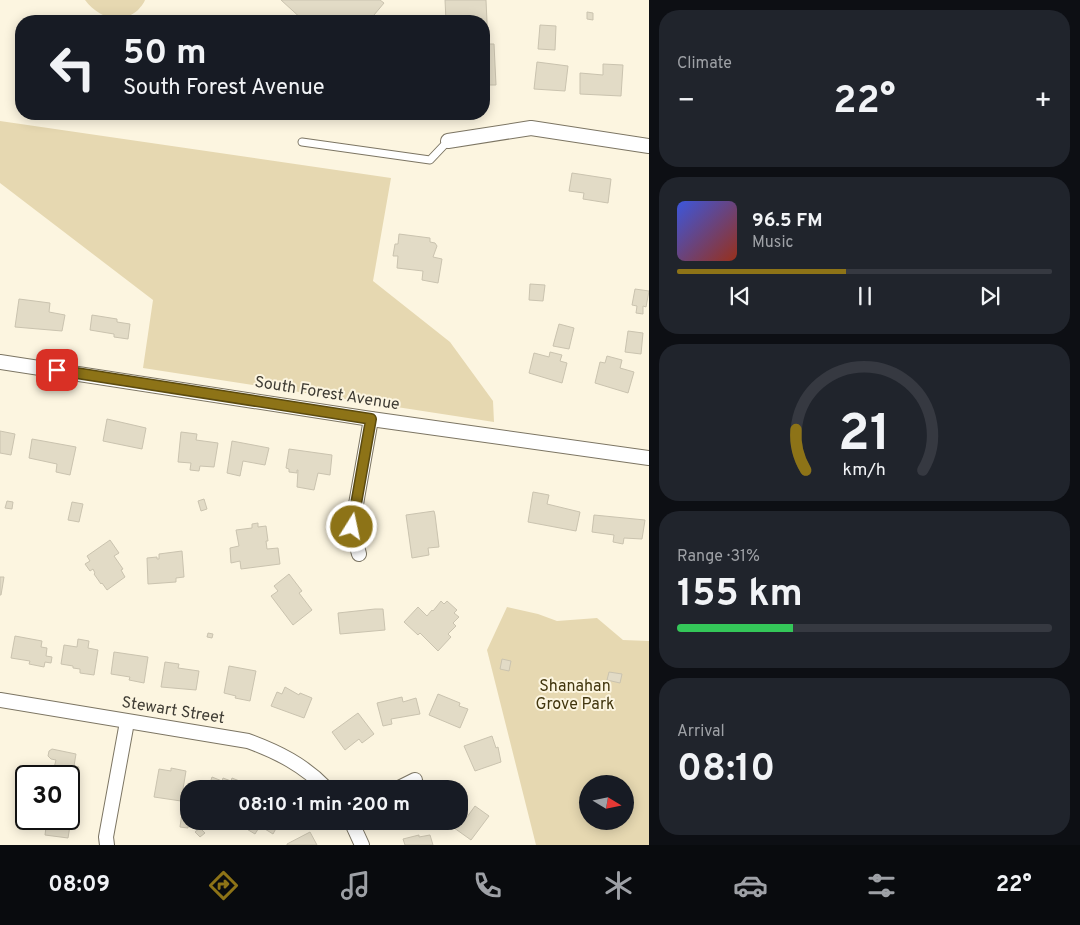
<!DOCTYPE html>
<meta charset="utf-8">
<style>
:root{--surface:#171b24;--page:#20242c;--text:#f1f3f6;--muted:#9ea1a6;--line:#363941;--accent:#8d7317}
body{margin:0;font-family:Overpass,sans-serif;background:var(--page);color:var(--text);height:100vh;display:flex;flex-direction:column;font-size:19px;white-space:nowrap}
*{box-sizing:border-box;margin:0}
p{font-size:16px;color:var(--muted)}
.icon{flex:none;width:28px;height:28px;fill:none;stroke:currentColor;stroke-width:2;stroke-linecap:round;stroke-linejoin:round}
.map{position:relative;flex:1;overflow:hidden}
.sheet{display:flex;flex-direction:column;gap:10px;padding:10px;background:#0d0f14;width:431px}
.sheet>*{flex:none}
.banner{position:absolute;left:15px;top:15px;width:475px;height:105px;border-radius:20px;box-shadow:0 2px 12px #0003;background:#171b24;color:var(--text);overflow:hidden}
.needle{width:32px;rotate:100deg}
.controls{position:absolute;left:579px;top:775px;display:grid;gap:10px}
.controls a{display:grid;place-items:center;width:55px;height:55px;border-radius:50%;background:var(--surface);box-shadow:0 2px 12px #0003;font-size:25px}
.speed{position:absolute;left:15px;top:765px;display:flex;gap:10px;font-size:25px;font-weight:700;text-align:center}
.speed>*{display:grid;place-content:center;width:65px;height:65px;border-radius:50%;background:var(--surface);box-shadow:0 2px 12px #0003;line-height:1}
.speed .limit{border:2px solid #111;border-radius:8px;background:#fff;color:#111}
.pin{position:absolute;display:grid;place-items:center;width:42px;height:42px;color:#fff;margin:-21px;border-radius:10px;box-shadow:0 2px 8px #0006}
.me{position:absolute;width:55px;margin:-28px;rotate:10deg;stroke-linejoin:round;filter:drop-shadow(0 0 4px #0008)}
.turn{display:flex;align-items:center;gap:18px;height:105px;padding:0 25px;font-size:22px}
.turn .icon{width:65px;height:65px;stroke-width:2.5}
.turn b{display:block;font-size:35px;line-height:42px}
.big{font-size:38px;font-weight:700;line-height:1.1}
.sheet .widget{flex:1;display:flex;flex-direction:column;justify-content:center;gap:8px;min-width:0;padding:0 18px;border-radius:20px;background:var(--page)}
.sheet .dial{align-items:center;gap:0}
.dial svg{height:130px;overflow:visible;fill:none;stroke:var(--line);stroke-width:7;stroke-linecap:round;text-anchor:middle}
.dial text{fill:var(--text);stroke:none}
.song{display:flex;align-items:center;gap:15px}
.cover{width:60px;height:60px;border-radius:8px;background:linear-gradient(135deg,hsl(230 70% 55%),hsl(10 70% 35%))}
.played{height:5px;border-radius:2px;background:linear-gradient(90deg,var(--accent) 45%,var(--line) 45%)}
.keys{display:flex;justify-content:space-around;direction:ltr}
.heat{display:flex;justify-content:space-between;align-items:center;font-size:28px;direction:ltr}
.charge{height:8px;border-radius:4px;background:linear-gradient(90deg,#34c759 31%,var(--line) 0)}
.trip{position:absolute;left:180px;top:780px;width:288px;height:50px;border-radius:20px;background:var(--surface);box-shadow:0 2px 12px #0003;font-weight:700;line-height:50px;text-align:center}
.tabs{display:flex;height:80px;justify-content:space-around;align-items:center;background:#090b0e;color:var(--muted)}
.tabs .icon{width:35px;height:35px}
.tabs .selected{color:var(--accent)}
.tabs b{font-size:22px;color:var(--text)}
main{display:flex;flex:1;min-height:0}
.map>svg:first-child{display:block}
.green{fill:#e6d8b1;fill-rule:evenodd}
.building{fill:#e2dbc6;stroke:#cac3af}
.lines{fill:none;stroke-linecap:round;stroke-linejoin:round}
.lane-casing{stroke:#7c7563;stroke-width:9}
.street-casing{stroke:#7c7563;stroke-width:16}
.lane{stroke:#fff;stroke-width:7}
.street{stroke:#fff;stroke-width:14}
.route-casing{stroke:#5c4b0f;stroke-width:12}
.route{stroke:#8d7317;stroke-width:9}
.labels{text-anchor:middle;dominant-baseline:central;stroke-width:4;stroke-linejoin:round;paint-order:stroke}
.street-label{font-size:16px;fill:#3f3c34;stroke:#fcf5e0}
.park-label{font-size:16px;fill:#42360e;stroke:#fcf5e0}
</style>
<main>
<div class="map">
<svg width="649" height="845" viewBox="0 0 649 845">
<rect width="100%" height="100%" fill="#fcf5e0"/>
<g class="green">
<path d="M85,0h60c-2,5 -4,6 -7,10 -18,16 -40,7 -53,-10z"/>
<polygon points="0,121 391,178 373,281 450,342 493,401 494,422 143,368 153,300 0,183"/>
<path d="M507,607l31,7 19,7 40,-3 26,22 26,1v204h-113l-49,-195zM588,784h37v37h-37z"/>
</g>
<g class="building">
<polygon points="281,0 380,0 384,3 369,21 304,21"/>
<polygon points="445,0 486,0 488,44 494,44 496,85 484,85 484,21 446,21"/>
<polygon points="587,12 593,13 593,20 587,19"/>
<polygon points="540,25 556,26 555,50 538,49"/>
<polygon points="537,62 568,66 565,91 534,89"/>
<polygon points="603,64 623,65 621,96 580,94 580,73 603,75"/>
<polygon points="572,173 611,179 608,203 583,199 584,193 569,191"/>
<polygon points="399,234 430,238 430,242 435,243 437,246 433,257 442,259 438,283 422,280 423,271 397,268 398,256 393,256 395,244 398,244"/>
<polygon points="530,284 545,285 543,301 529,300"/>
<polygon points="635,289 649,291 646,307 643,306 643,314 636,313 637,306 632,305"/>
<polygon points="19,299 50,303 49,312 65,315 62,331 15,327"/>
<polygon points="92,315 117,319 117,322 130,324 128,339 114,337 114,334 90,330"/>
<polygon points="559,324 574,328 569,349 553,346"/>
<polygon points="628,331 643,333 641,354 625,352"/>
<polygon points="550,352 562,355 560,361 567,363 562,383 529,373 534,353 549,357"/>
<polygon points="607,356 622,360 620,368 634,372 628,393 595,383 600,362 605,363"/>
<polygon points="107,419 146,428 142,449 103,441"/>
<polygon points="0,431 15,434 11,455 0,453"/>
<polygon points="181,432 197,434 196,440 218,443 214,467 200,466 199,471 190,470 191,463 178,462"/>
<polygon points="32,439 76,447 70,475 56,472 57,464 29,458"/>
<polygon points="232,441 269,448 265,465 243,461 240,476 227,473"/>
<polygon points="289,449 332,455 330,475 318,473 314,490 297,487 298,470 297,470 297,473 289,472 289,469 286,468"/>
<polygon points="533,492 549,495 547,504 580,512 576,531 528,522"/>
<polygon points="204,499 207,509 201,511 198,501"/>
<polygon points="7,501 13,502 12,509 5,508"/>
<polygon points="72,502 83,504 79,522 68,520"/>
<polygon points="434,511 435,515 439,547 428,548 429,555 412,558 406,515"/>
<polygon points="594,515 645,520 642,539 624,538 623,544 613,542 614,535 592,532"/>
<polygon points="258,523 258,527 266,526 268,541 266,541 267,549 278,548 280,564 241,569 240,561 231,563 230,548 239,546 236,530 252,528 252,524"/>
<polygon points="110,540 119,553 114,556 123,569 121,570 125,577 107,590 102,583 101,584 94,574 95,573 93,569 90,571 85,564 90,561 87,556"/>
<polygon points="182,551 184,577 176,578 176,582 148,584 147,558 157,557 157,559 159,559 159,554"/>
<polygon points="289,574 302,591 299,593 312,610 293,625 271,596 278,591 274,586"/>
<polygon points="0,577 4,577 1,595 0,595"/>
<polygon points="441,601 444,604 447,601 457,610 454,613 459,617 453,623 456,626 448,634 451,637 438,651 420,633 418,635 404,622 418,607 427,616 432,610 433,611"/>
<polygon points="375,609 383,609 385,630 340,634 338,613"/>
<polygon points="208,633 213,634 212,638 207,637"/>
<polygon points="15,636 42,641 41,647 47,648 46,656 52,657 51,663 45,662 44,667 29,664 30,661 11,658"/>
<polygon points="78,639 89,641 88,648 98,650 94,675 80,673 80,669 73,668 73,666 61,664 64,645 77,647"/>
<polygon points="114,652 148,657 144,683 129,680 130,677 111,674"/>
<polygon points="502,659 511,661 509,671 500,669"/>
<polygon points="165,662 179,664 178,668 199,671 196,690 161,687"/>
<polygon points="229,666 256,671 250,701 235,698 236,696 224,693"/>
<polygon points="609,672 622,674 620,683 607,680"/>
<polygon points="285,687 299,695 300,693 312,698 304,718 271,706 277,692 282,694"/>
<polygon points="438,694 460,703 459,706 468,709 460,728 429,715"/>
<polygon points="402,697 403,702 416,698 420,714 391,719 392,724 383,726 377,703"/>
<polygon points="358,713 374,734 362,743 359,739 345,750 332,732"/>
<polygon points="492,736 496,748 498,747 501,762 475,771 464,746"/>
<polygon points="52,749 76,754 74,766 79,767 75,789 69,788 69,776 54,776 55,772 53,772 56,760 51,759 48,756 49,751"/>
<polygon points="171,768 186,771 181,801 154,797 159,769 171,771"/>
<polygon points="212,777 222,781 223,778 231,781 232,778 247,784 245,789 208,789"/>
<polygon points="18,790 26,791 26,798 17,797"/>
<polygon points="69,800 74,801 68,838 45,835 47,819 69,819"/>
<polygon points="475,806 489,816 471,840 450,825 452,821 459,821 459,812 467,817"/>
<polygon points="182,813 189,814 188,828 180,827"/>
<polygon points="249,821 280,821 273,834 260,826 255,834 245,828"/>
<polygon points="200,828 205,833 200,837 195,832"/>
<polygon points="310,832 317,845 287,845 287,844"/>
<polygon points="419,835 419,837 430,835 433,845 405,845 403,839"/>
</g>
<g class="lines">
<g class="lane-casing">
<polyline id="lane" points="302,142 430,160 448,141"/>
</g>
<g class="street-casing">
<g id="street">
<polyline points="448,141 531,128 649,146"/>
<polyline points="0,362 371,419 649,458"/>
<polyline points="359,554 352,527 371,419"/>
<path d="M0,700l248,41c30,11 56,24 79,48"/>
<polyline points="397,789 415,780"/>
<polyline points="351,821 362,845"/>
<polyline points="107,845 106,837 127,722"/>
</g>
</g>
<use href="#lane" class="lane"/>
<use href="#street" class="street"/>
</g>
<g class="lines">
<g class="route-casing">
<polyline id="route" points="57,370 371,419 352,527"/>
</g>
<use href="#route" class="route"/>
</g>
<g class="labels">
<g class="street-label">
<text transform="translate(327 394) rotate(9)">South Forest Avenue</text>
<text transform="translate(173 711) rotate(9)">Stewart Street</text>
</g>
<g class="park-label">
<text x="575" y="687">Shanahan<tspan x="575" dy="18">Grove Park</tspan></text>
</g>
</g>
</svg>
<div class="controls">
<a><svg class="needle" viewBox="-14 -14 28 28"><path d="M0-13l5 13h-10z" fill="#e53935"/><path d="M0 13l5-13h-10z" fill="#9ea1a6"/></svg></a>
</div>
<div class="speed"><div class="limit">30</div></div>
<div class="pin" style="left:57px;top:370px;background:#d93025"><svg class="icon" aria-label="arrive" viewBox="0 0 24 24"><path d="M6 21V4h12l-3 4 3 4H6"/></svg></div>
<svg class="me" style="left:352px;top:527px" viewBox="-20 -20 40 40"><circle r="17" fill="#8d7317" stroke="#fff" stroke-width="3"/><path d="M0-11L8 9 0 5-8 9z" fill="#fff"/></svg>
<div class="trip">08:10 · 1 min · 200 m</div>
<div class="banner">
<div class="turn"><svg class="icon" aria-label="left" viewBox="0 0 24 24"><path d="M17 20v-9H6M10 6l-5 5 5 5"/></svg><div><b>50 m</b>South Forest Avenue</div></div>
</div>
</div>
<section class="sheet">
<div class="widget"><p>Climate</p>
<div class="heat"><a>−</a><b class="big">22°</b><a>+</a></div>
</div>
<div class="widget">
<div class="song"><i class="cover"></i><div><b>96.5 FM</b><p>Music</p></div></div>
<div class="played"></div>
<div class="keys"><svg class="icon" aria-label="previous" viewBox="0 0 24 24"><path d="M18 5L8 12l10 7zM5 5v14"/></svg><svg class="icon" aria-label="pause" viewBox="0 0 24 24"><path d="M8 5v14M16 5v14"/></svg><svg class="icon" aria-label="next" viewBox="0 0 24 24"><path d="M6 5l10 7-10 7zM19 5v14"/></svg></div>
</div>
<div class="widget dial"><svg viewBox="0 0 100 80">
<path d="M14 69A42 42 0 1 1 86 69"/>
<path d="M14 69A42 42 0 0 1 8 44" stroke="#8d7317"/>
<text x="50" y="56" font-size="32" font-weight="700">21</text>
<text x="50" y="72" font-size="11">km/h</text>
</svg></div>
<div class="widget"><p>Range · 31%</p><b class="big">155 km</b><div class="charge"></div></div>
<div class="widget"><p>Arrival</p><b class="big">08:10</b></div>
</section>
</main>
<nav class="tabs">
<b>08:09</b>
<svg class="icon selected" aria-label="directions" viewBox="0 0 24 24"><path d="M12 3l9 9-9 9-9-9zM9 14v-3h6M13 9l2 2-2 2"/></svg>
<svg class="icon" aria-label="music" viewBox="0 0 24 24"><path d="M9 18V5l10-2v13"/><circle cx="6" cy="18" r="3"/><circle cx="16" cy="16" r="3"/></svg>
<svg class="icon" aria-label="phone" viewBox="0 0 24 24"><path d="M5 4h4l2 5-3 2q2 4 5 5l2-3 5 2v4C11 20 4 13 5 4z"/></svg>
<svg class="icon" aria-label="climate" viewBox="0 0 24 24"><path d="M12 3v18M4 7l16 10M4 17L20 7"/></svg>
<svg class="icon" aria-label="car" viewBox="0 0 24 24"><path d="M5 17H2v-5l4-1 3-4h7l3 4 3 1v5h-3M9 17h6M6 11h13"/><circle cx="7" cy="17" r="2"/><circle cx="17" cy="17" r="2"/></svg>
<svg class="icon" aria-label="filters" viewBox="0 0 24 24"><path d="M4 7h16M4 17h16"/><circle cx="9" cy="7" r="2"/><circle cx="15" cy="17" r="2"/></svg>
<b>22°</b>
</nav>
